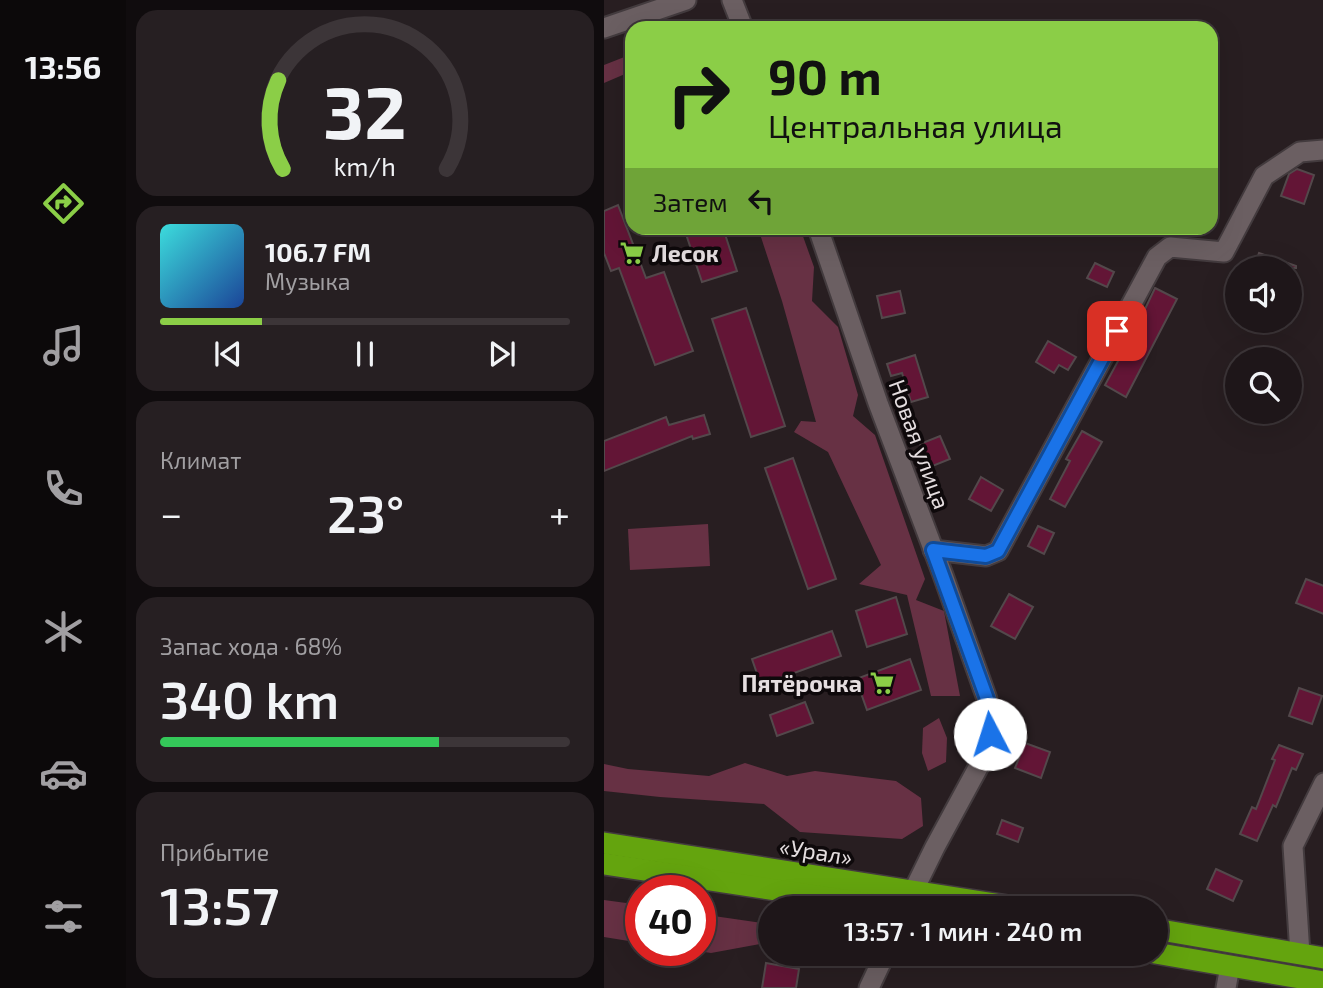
<!DOCTYPE html>
<html lang="ru">
<meta charset="utf-8">
<style>
:root{--surface:#1e1619;--page:#261f22;--text:#f1f3f6;--muted:#a19fa2;--line:#3c3538;--accent:#8bce47}
body{margin:0;font-family:"Exo 2",sans-serif;background:var(--page);color:var(--text);height:100vh;display:flex;flex-direction:column;font-size:26px;white-space:nowrap}
*{box-sizing:border-box;margin:0}
p{font-size:23px;color:var(--muted)}
.icon{flex:none;width:38px;height:38px;fill:none;stroke:currentColor;stroke-width:2;stroke-linecap:round;stroke-linejoin:round}
.map{position:relative;flex:1;overflow:hidden}
.drawer{display:flex;flex-direction:column;gap:10px;padding:10px;background:#100c0e;width:478px}
.drawer>*{flex:none}
.guide{position:absolute;left:21px;top:21px;width:593px;height:214px;border-radius:21px;box-shadow:0 7px 28px #0002,0 0 0 2px var(--line);background:#8bce47;color:#111;overflow:hidden}
.fabs{position:absolute;left:621px;top:256px;display:grid;gap:14px}
.fabs a{display:grid;place-items:center;width:77px;height:77px;border-radius:50%;background:var(--surface);box-shadow:0 7px 28px #0002,0 0 0 2px var(--line);font-size:35px}
.speed{position:absolute;left:21px;top:875px;display:flex;gap:14px;font-size:35px;font-weight:700;text-align:center}
.speed>*{display:grid;place-content:center;width:91px;height:91px;border-radius:50%;background:var(--surface);box-shadow:0 7px 28px #0002,0 0 0 2px var(--line);line-height:1}
.speed .limit{border:10px solid #d22;background:#fff;color:#111}
.pin{position:absolute;display:grid;place-items:center;width:60px;height:60px;color:#fff;margin:-30px;border-radius:14px;box-shadow:0 4px 10px #0006}
.me{position:absolute;width:77px;margin:-38px;rotate:355deg;stroke-linejoin:round;filter:drop-shadow(0 0 5px #0008)}
.turn{display:flex;align-items:center;gap:24px;height:147px;padding:0 28px;font-size:32px}
.turn .icon{width:91px;height:91px;stroke-width:2.5}
.turn b{display:block;font-size:49px;line-height:60px}
.then{display:flex;align-items:center;height:66px;padding:0 28px;background:#0003;gap:14px;font-size:26px}
.big{font-size:52px;font-weight:600;line-height:1.1}
.drawer .widget{flex:1;display:flex;flex-direction:column;justify-content:center;gap:10px;min-width:0;padding:0 24px;border-radius:21px;background:var(--page)}
.drawer .dial{align-items:center;gap:0}
.dial svg{height:182px;overflow:visible;fill:none;stroke:var(--line);stroke-width:7;stroke-linecap:round;text-anchor:middle}
.dial text{fill:var(--text);stroke:none}
.song{display:flex;align-items:center;gap:21px}
.cover{width:84px;height:84px;border-radius:10px;background:linear-gradient(135deg,hsl(180 70% 55%),hsl(220 70% 35%))}
.played{height:7px;border-radius:4px;background:linear-gradient(90deg,var(--accent) 25%,var(--line) 25%)}
.keys{display:flex;justify-content:space-around;direction:ltr}
.heat{display:flex;justify-content:space-between;align-items:center;font-size:38px;direction:ltr}
.charge{height:10px;border-radius:5px;background:linear-gradient(90deg,#34c759 68%,var(--line) 0)}
.trip{position:absolute;left:154px;top:896px;width:410px;height:70px;border-radius:35px;background:var(--surface);box-shadow:0 7px 28px #0002,0 0 0 2px var(--line);font-weight:600;line-height:70px;text-align:center}
main{display:flex;flex:1;min-height:0}
.dock{display:flex;flex-direction:column;width:126px;justify-content:space-around;align-items:center;background:#0c090a;color:var(--muted)}
.dock .icon{width:49px;height:49px}
.dock .current{color:var(--accent)}
.dock b{font-size:32px;color:var(--text)}
.map>svg:first-child{display:block}
.green{fill:#673144}
.building{fill:#631536;stroke:#53484b;stroke-width:2}
.lines{fill:none;stroke-linecap:round;stroke-linejoin:round}
.minor-casing{stroke:#433b3e;stroke-width:23}
.highway-casing{stroke:#433b3e;stroke-width:24}
.minor{stroke:#6b5f62;stroke-width:19}
.highway{stroke:#64a40e;stroke-width:21}
.route-casing{stroke:#114b97;stroke-width:18}
.route{stroke:#1a73e8;stroke-width:12}
.labels{text-anchor:middle;dominant-baseline:central;stroke-width:7;stroke-linejoin:round;paint-order:stroke}
.poi-label{font-size:23px;font-weight:bold;fill:#e5dee0;stroke:#0e090b;text-anchor:start}
.street-label{font-size:23px;fill:#e5dee0;stroke:#0e090b}
</style>
<main>
<nav class="dock">
<b>13:56</b>
<svg class="icon current" aria-label="directions" viewBox="0 0 24 24"><path d="M12 3l9 9-9 9-9-9zM9 14v-3h6M13 9l2 2-2 2"/></svg>
<svg class="icon" aria-label="music" viewBox="0 0 24 24"><path d="M9 18V5l10-2v13"/><circle cx="6" cy="18" r="3"/><circle cx="16" cy="16" r="3"/></svg>
<svg class="icon" aria-label="phone" viewBox="0 0 24 24"><path d="M5 4h4l2 5-3 2q2 4 5 5l2-3 5 2v4C11 20 4 13 5 4z"/></svg>
<svg class="icon" aria-label="climate" viewBox="0 0 24 24"><path d="M12 3v18M4 7l16 10M4 17L20 7"/></svg>
<svg class="icon" aria-label="car" viewBox="0 0 24 24"><path d="M5 17H2v-5l4-1 3-4h7l3 4 3 1v5h-3M9 17h6M6 11h13"/><circle cx="7" cy="17" r="2"/><circle cx="17" cy="17" r="2"/></svg>
<svg class="icon" aria-label="filters" viewBox="0 0 24 24"><path d="M4 7h16M4 17h16"/><circle cx="9" cy="7" r="2"/><circle cx="15" cy="17" r="2"/></svg>
</nav>
<section class="drawer">
<div class="widget dial"><svg viewBox="0 0 100 80">
<path d="M14 69A42 42 0 1 1 86 69"/>
<path d="M14 69A42 42 0 0 1 12 30" stroke="#8bce47"/>
<text x="50" y="56" font-size="32" font-weight="700">32</text>
<text x="50" y="72" font-size="11">km/h</text>
</svg></div>
<div class="widget">
<div class="song"><i class="cover"></i><div><b>106.7 FM</b><p>Музыка</p></div></div>
<div class="played"></div>
<div class="keys"><svg class="icon" aria-label="previous" viewBox="0 0 24 24"><path d="M18 5L8 12l10 7zM5 5v14"/></svg><svg class="icon" aria-label="pause" viewBox="0 0 24 24"><path d="M8 5v14M16 5v14"/></svg><svg class="icon" aria-label="next" viewBox="0 0 24 24"><path d="M6 5l10 7-10 7zM19 5v14"/></svg></div>
</div>
<div class="widget"><p>Климат</p>
<div class="heat"><a>−</a><b class="big">23°</b><a>+</a></div>
</div>
<div class="widget"><p>Запас хода · 68%</p><b class="big">340 km</b><div class="charge"></div></div>
<div class="widget"><p>Прибытие</p><b class="big">13:57</b></div>
</section>
<div class="map">
<svg width="720" height="988" viewBox="0 0 720 988">
<rect width="100%" height="100%" fill="#281e21"/>
<g class="green">
<polygon points="28,54 28,71 0,83 0,65"/>
<polygon points="154,228 196,228 210,267 208,301 234,327 254,395 249,416 271,435 321,579 312,600 340,611 356,696 327,696 303,595 255,584 277,565 224,452 190,432 197,421 212,422 178,301"/>
<polygon points="104,524 106,566 26,570 24,529"/>
<polygon points="335,718 343,738 342,762 324,771 318,753 319,728"/>
<polygon points="141,763 183,776 211,771 292,781 317,798 319,826 298,839 196,832 160,804 56,797 0,791 0,764 24,769 105,776"/>
<polygon points="0,900 37,905 37,943 0,937"/>
<polygon points="96,914 158,923 156,944 107,953 88,950 96,950"/>
</g>
<g class="building">
<polygon points="693,169 710,175 700,204 677,196 685,174"/>
<polygon points="14,205 42,278 60,272 89,351 51,365 15,268 7,271 0,253 0,211"/>
<polygon points="80,228 119,228 133,271 98,282"/>
<polygon points="655,253 692,266 692,268 650,268"/>
<polygon points="491,263 510,272 503,287 483,278"/>
<polygon points="551,288 573,299 522,397 501,385 532,328"/>
<polygon points="296,291 301,313 278,318 273,296"/>
<polygon points="142,308 181,426 147,437 108,319"/>
<polygon points="444,341 472,357 464,370 455,365 450,373 432,362"/>
<polygon points="311,355 324,397 307,402 298,373 287,376 283,364"/>
<polygon points="100,415 106,434 89,439 88,436 0,471 0,441 62,417 65,425"/>
<polygon points="478,431 498,442 461,507 446,499 466,461 462,459"/>
<polygon points="336,436 346,459 326,467 316,444"/>
<polygon points="189,458 232,579 204,589 161,468"/>
<polygon points="377,477 399,490 387,511 365,499"/>
<polygon points="434,526 450,533 440,554 424,546"/>
<polygon points="702,579 720,586 720,614 692,603"/>
<polygon points="405,594 429,607 411,639 387,626"/>
<polygon points="292,597 303,634 263,647 252,611"/>
<polygon points="228,631 237,656 157,685 148,659"/>
<polygon points="306,659 317,690 263,710 252,679"/>
<polygon points="695,688 718,696 708,724 685,716"/>
<polygon points="201,702 209,723 173,736 166,715"/>
<polygon points="421,743 446,752 437,778 411,768"/>
<polygon points="675,745 699,754 692,770 688,768 672,807 669,805 653,841 636,834 648,807 652,809 671,760 668,759"/>
<polygon points="398,820 419,828 414,842 393,834"/>
<polygon points="612,869 638,881 629,901 603,889"/>
<polygon points="162,963 195,969 192,988 158,988"/>
</g>
<g class="lines">
<g class="minor-casing">
<g id="minor">
<polyline points="128,0 139,28"/>
<polyline points="0,28 82,0"/>
<polyline points="214,228 274,403 339,575 383,699 385,734 376,764 331,847 301,908"/>
<polyline points="329,550 382,556 394,551 553,257 566,247 620,252 660,176 696,152 720,150"/>
<polyline points="696,954 689,846 720,783"/>
<polyline points="265,988 281,954"/>
<polyline points="622,988 626,966"/>
</g>
</g>
<g class="highway-casing">
<g id="highway">
<polyline points="0,843 417,908"/>
<polyline points="0,864 292,908"/>
<polyline points="551,929 720,958"/>
<polyline points="551,953 720,982"/>
</g>
</g>
<use href="#minor" class="minor"/>
<use href="#highway" class="highway"/>
</g>
<g class="lines">
<g class="route-casing">
<polyline id="route" points="386,734 383,699 329,550 382,556 394,551 513,331"/>
</g>
<use href="#route" class="route"/>
</g>
<defs>
<g id="supermarket-bare" transform="scale(1.89)"><path d="M-6-5.5h2.5l.6 2H6L4.5 2H-2.5L-4.4-4H-6ZM-1.5 3.2a1.3 1.3 0 1 0 .1 0ZM3 3.2a1.3 1.3 0 1 0 .1 0Z" fill="#8bce47" stroke="#0e090b" stroke-width="2.5" paint-order="stroke"/></g>
</defs>
<g fill-rule="evenodd">
<use href="#supermarket-bare" x="28" y="253"/>
<use href="#supermarket-bare" x="278" y="683"/>
</g>
<g class="labels">
<g class="poi-label">
<text x="48" y="253">Лесок</text>
<text x="258" y="683" text-anchor="end">Пятёрочка</text>
</g>
<g class="street-label">
<text transform="translate(316 444) rotate(70)">Новая улица</text>
<text transform="translate(212 851) rotate(9)">«Урал»</text>
</g>
</g>
</svg>
<div class="fabs">
<a><svg class="icon" aria-label="sound" viewBox="0 0 24 24"><path d="M4 9h4l5-4v14l-5-4H4zM17 9q2 3 0 6"/></svg></a>
<a><svg class="icon" aria-label="search" viewBox="0 0 24 24"><circle cx="10" cy="10" r="6"/><path d="M15 15l6 6"/></svg></a>
</div>
<div class="speed"><div class="limit">40</div></div>
<div class="pin" style="left:513px;top:331px;background:#d93025"><svg class="icon" aria-label="arrive" viewBox="0 0 24 24"><path d="M6 21V4h12l-3 4 3 4H6"/></svg></div>
<svg class="me" style="left:386px;top:734px" viewBox="-20 -20 40 40"><circle r="19" fill="#fff"/><path d="M0-13L10 11 0 6-10 11z" fill="#1a73e8"/></svg>
<div class="trip">13:57 · 1 мин · 240 m</div>
<div class="guide">
<div class="turn"><svg class="icon" aria-label="right" viewBox="0 0 24 24"><path d="M7 20v-9h11M14 6l5 5-5 5"/></svg><div><b>90 m</b>Центральная улица</div></div>
<div class="then">Затем<svg class="icon" aria-label="left" viewBox="0 0 24 24"><path d="M17 20v-9H6M10 6l-5 5 5 5"/></svg></div>
</div>
</div>
</main>
